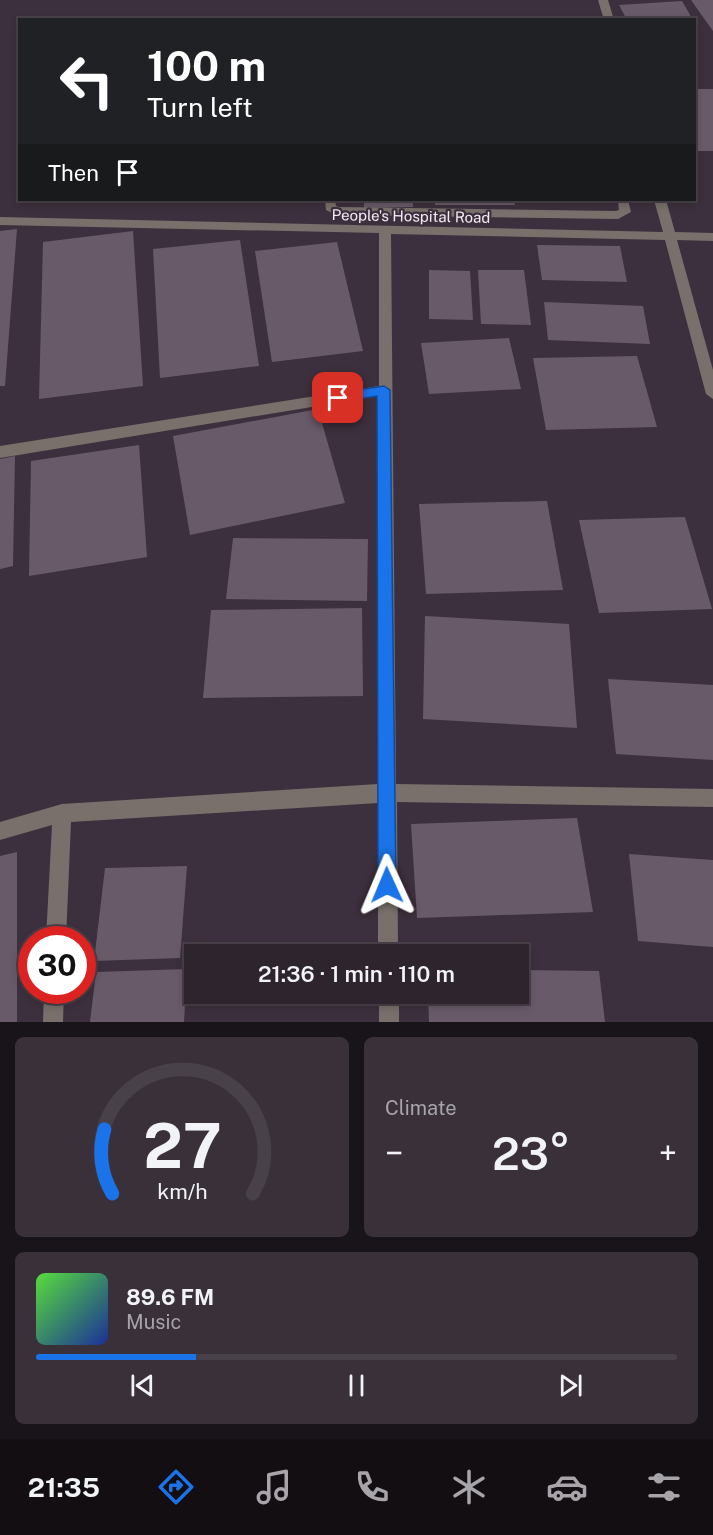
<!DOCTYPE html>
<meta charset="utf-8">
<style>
:root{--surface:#2e242e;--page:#3a303a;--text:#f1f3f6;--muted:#a7a4aa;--line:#49414a;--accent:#1a73e8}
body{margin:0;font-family:"Public Sans",sans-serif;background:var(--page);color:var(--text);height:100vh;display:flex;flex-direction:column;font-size:22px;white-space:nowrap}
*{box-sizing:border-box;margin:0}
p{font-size:20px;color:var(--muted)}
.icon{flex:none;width:33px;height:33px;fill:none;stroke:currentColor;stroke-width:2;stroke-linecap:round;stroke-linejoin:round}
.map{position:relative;height:1022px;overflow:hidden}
.drawer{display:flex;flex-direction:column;gap:15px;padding:15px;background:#191419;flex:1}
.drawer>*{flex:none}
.hud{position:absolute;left:18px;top:18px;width:678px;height:183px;border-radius:0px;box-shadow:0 3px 9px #0003,0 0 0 2px var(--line);background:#202124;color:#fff;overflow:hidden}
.speed{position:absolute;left:18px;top:926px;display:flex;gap:12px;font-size:30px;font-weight:700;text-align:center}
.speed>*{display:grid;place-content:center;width:78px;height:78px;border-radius:50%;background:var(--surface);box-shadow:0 3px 9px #0003,0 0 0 2px var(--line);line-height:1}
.speed .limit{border:9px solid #d22;background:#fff;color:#111}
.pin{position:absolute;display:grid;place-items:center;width:51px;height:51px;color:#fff;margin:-26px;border-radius:12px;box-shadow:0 3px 9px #0006}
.me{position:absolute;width:66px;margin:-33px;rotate:359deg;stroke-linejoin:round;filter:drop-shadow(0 0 4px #0008)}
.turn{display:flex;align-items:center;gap:21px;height:126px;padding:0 30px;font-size:27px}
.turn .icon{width:78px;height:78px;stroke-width:2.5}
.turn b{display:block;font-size:42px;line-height:51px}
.then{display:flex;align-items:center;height:57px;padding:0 30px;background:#0003;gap:12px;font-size:22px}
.big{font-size:45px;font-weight:600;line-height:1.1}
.drawer .card{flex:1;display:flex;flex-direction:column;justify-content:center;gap:9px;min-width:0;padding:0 21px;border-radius:9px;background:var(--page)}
.drawer .dial{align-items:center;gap:0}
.dial svg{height:156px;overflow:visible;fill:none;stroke:var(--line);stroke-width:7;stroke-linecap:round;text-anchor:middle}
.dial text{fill:var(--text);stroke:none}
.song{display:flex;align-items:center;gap:18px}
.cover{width:72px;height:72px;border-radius:9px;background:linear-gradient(135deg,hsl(110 70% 55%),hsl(230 70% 35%))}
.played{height:6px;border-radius:3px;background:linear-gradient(90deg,var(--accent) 25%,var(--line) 25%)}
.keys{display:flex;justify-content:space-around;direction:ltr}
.heat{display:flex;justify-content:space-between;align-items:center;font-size:33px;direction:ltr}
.drawer .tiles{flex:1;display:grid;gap:15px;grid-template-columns:1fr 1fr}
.card:last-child{grid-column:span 2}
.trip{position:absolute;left:184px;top:944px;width:345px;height:60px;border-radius:0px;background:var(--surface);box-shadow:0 3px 9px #0003,0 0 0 2px var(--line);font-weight:600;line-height:60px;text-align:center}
.dock{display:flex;height:96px;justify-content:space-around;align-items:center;background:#120e12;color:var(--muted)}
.dock .icon{width:42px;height:42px}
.dock .on{color:var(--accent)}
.dock b{font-size:27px;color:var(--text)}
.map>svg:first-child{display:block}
.building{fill:#695a69}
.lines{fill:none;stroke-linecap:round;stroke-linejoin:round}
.minor{fill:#79706b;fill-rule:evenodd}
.route{fill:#1a73e8;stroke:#114b97;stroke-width:1.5}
.labels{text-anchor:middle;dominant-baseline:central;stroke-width:4.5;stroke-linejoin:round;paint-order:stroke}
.far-street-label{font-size:15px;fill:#f3eaf3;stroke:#3d303e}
</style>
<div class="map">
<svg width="713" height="1022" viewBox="0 0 713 1022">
<rect width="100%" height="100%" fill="#3d303e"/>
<g class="building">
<polygon points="691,0 713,0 713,31"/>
<polygon points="682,1 693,20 627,20 619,5"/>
<rect x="694" y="89" width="19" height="62"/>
<polygon points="364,200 413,200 413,207 364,208"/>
<polygon points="435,200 514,200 515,205 435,205"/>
<polygon points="17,229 5,386 0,386 0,231"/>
<polygon points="133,231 143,386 39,399 43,242"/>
<polygon points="240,240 259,366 160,378 153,249"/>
<polygon points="337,242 363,351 272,362 255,251"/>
<polygon points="537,245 620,246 627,282 542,280"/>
<polygon points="429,270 470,271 473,320 429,319"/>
<polygon points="478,270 524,270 531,325 481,324"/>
<polygon points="544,302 643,306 650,344 548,340"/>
<polygon points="509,338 521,389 429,394 421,343"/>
<polygon points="637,356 657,427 546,430 533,358"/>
<polygon points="318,409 345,503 190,535 173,436"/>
<polygon points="139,445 147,557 29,576 31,461"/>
<polygon points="15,456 13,566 0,569 0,459"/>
<polygon points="547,501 563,590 426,594 419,504"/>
<polygon points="685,517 712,609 599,613 579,520"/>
<polygon points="233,538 368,539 367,601 226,599"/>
<polygon points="362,608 363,696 203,698 211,610"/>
<polygon points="425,616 569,624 577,728 423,719"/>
<polygon points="608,679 713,685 713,760 616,754"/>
<polygon points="577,818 593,912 417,918 411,824"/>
<polygon points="17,852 17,1022 0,1022 0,856"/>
<polygon points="629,854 713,860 713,947 638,941"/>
<polygon points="187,866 180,958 94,961 105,868"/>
<polygon points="187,969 184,1022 90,1022 96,972"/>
<polygon points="519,970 599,971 605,1022 429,1022 428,993 519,993"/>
</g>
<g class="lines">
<g class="minor">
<polygon points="598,0 608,0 614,20 604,20"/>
<polygon points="325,200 335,200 336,206 339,207 616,211 619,210 618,200 628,200 631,212 618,219 336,215 326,210"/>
<polygon points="654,200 666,200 675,232 713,233 713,241 677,240 713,370 713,399 706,394 665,240 391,234 396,784 713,789 713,807 397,802 398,954 378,954 378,803 71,822 66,939 46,939 52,825 0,840 0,822 62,804 378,784 379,396 0,458 0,446 379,386 379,233 0,225 0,217 663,232"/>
<polygon points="44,990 64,990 63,1022 43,1022"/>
<rect x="379" y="993" width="20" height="29"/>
</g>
</g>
<polygon class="route" points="384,386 390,390 396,885 393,891 387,894 381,891 378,885 377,396 338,402 332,398 338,393"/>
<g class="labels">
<g class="far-street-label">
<text transform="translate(411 216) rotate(1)">People's Hospital Road</text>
</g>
</g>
</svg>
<div class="speed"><div class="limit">30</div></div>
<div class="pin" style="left:338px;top:398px;background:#d93025"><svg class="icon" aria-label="arrive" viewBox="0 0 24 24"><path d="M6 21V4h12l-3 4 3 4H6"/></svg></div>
<svg class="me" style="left:387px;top:885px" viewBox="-20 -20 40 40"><path d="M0-17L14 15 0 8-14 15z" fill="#1a73e8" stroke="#fff" stroke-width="4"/></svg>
<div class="trip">21:36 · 1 min · 110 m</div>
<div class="hud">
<div class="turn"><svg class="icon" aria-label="left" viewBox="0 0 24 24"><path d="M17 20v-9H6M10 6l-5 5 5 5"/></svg><div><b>100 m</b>Turn left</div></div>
<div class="then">Then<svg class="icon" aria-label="arrive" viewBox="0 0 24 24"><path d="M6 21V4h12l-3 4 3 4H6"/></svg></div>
</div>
</div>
<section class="drawer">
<div class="tiles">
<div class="card dial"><svg viewBox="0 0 100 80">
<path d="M14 69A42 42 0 1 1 86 69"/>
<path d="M14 69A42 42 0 0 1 10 36" stroke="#1a73e8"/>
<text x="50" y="56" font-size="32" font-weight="700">27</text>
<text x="50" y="72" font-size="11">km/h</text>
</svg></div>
<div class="card"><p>Climate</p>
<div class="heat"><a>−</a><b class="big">23°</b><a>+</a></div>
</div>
<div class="card">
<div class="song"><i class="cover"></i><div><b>89.6 FM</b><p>Music</p></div></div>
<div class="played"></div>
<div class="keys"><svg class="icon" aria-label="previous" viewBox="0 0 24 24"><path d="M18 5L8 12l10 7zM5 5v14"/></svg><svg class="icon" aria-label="pause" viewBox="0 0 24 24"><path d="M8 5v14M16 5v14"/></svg><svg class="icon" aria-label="next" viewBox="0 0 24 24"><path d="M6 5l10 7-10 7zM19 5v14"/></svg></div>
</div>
</div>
</section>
<nav class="dock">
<b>21:35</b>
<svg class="icon on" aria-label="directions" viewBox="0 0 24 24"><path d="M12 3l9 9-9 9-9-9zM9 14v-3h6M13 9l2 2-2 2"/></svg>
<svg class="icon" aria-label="music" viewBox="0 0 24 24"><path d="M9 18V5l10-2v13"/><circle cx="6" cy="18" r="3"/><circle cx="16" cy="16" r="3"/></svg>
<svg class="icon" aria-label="phone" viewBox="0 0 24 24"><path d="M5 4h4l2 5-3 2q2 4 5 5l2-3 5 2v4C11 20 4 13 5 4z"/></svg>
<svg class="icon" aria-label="climate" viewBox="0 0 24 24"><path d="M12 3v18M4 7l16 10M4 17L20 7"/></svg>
<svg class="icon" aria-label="car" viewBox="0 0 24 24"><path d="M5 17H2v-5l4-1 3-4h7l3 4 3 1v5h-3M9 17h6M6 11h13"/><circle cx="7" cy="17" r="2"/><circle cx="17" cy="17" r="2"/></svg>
<svg class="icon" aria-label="filters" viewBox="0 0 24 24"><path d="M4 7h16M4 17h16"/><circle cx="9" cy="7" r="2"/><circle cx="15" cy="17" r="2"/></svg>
</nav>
